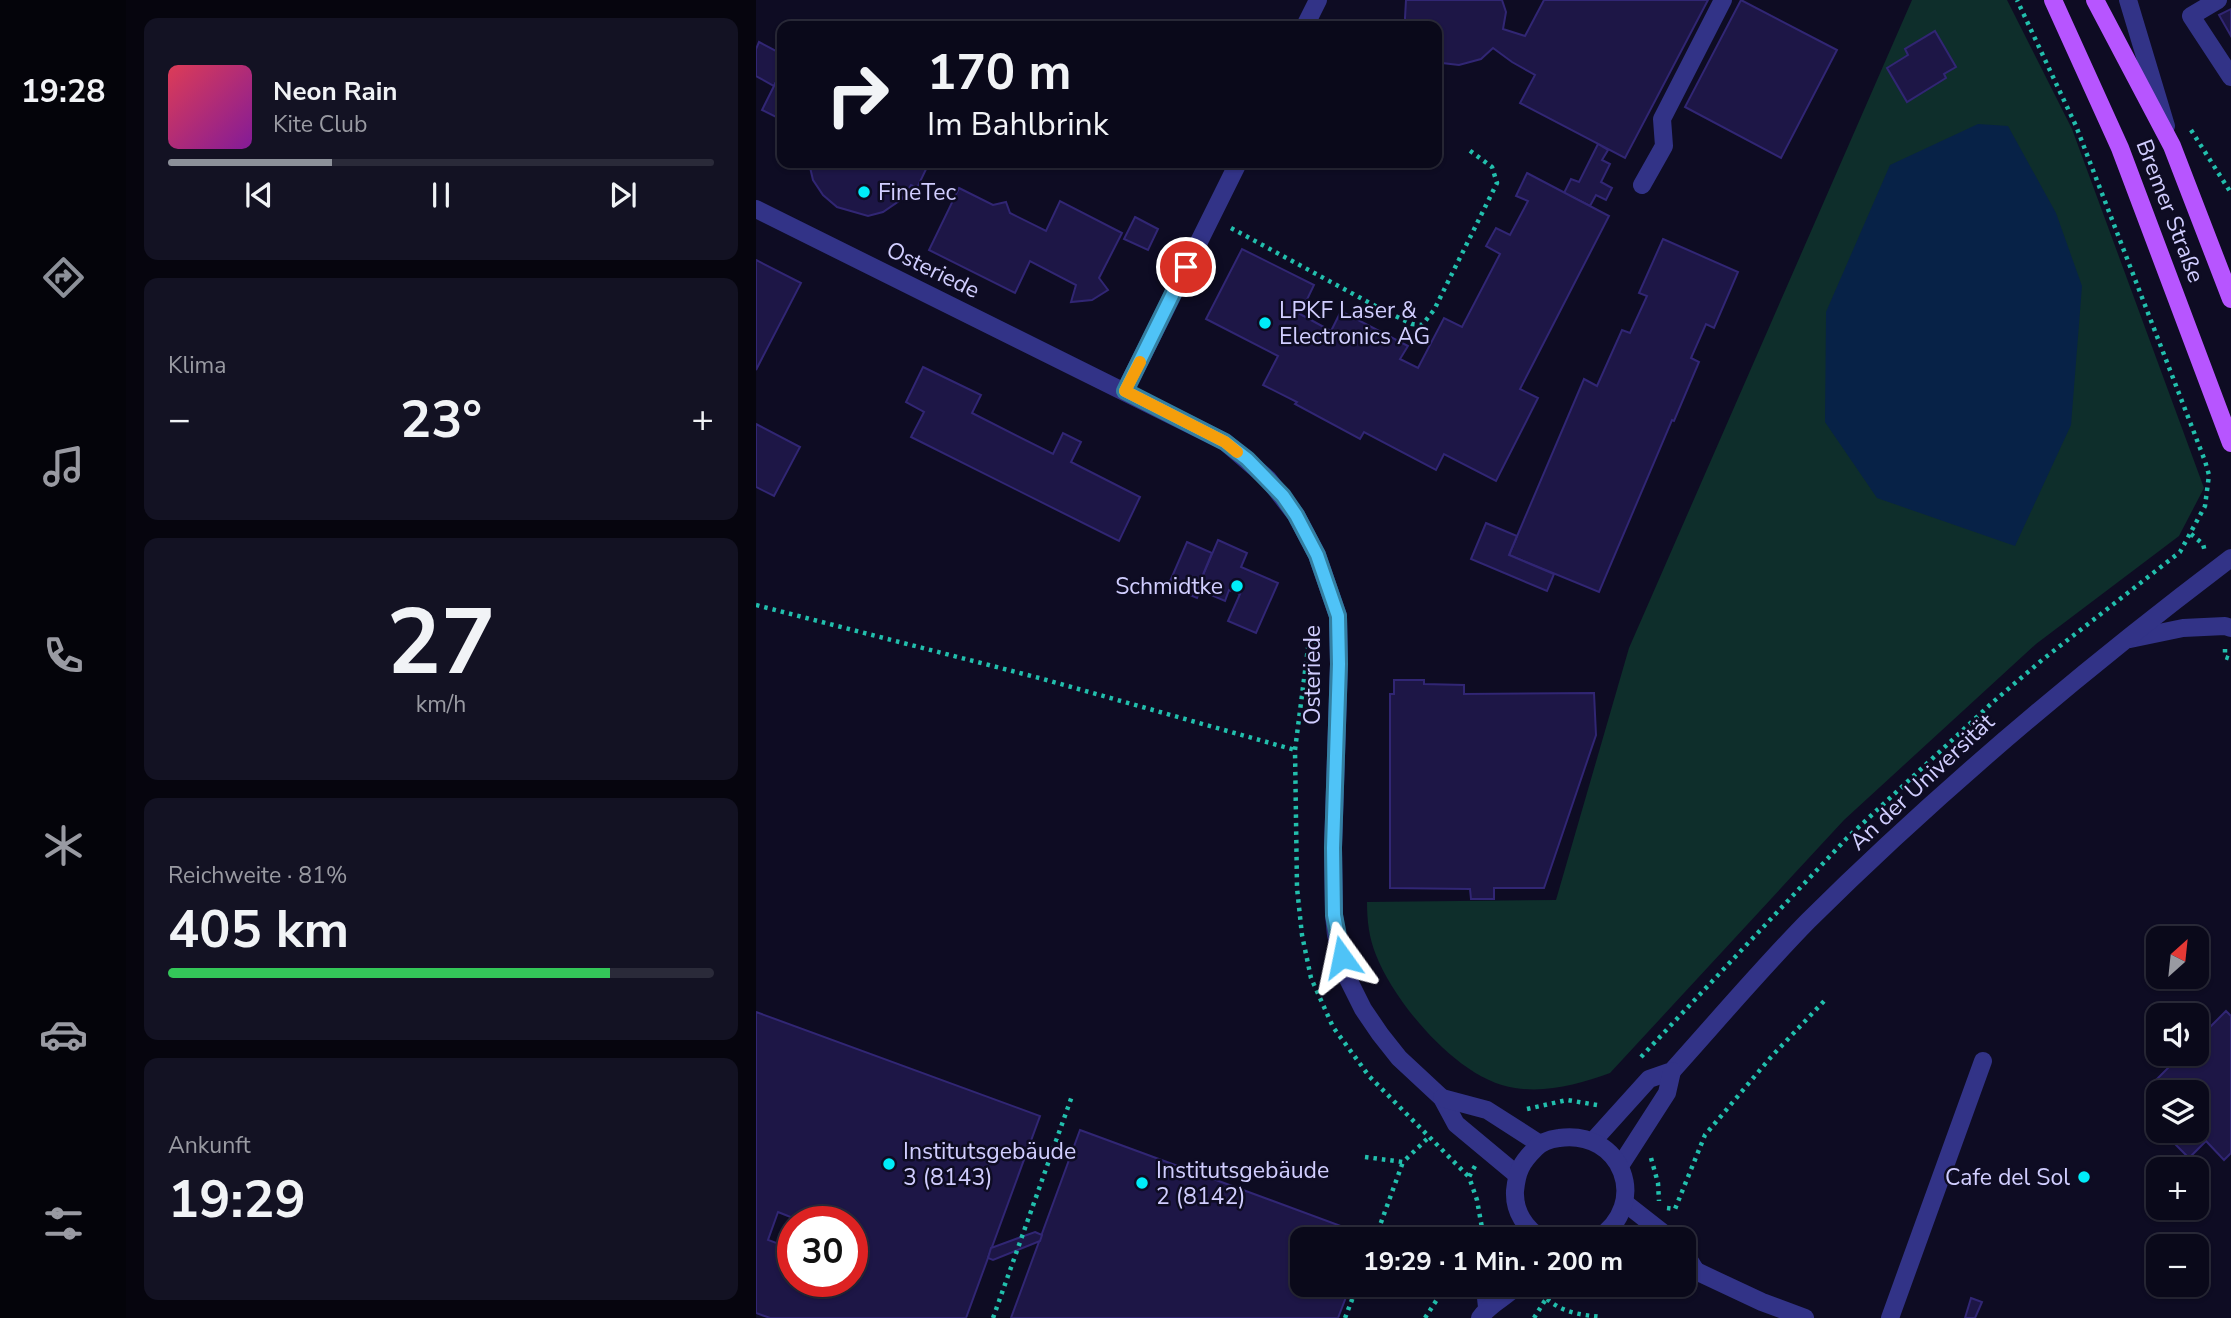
<!DOCTYPE html>
<html lang="de">
<meta charset="utf-8">
<style>
:root{--surface:#0a091a;--page:#131223;--text:#f1f3f6;--muted:#999aa2;--line:#2a2a39;--accent:#8c9099}
body{margin:0;font-family:"Nunito Sans",sans-serif;background:var(--page);color:var(--text);height:100vh;display:flex;flex-direction:column;font-size:26px;white-space:nowrap}
*{box-sizing:border-box;margin:0}
p{font-size:23px;color:var(--muted)}
.icon{flex:none;width:38px;height:38px;fill:none;stroke:currentColor;stroke-width:2;stroke-linecap:round;stroke-linejoin:round}
.map{position:relative;flex:1;overflow:hidden}
.details{display:flex;flex-direction:column;gap:18px;padding:18px;background:#06050e;width:630px}
.details>*{flex:none}
.top-card{position:absolute;left:21px;top:21px;width:665px;height:147px;border-radius:14px;box-shadow:0 2px 5px #0004,0 0 0 2px var(--line);background:#0a091a;color:var(--text);overflow:hidden}
.needle{width:46px;rotate:27deg}
.fabs{position:absolute;left:1390px;top:926px;display:grid;gap:14px}
.fabs a{display:grid;place-items:center;width:63px;height:63px;border-radius:14px;background:var(--surface);box-shadow:0 2px 5px #0004,0 0 0 2px var(--line);font-size:35px}
.speed{position:absolute;left:21px;top:1206px;display:flex;gap:14px;font-size:35px;font-weight:700;text-align:center}
.speed>*{display:grid;place-content:center;width:91px;height:91px;border-radius:50%;background:var(--surface);box-shadow:0 2px 5px #0004,0 0 0 2px var(--line);line-height:1}
.speed .limit{border:10px solid #d22;background:#fff;color:#111}
.pin{position:absolute;display:grid;place-items:center;width:60px;height:60px;color:#fff;margin:-30px;border:4px solid #fff;border-radius:50%;box-shadow:0 2px 7px #0007}
.me{position:absolute;width:77px;margin:-38px;rotate:348deg;stroke-linejoin:round;filter:drop-shadow(0 0 5px #0008)}
.turn{display:flex;align-items:center;gap:24px;height:147px;padding:0 35px;font-size:32px}
.turn .icon{width:91px;height:91px;stroke-width:2.5}
.turn b{display:block;font-size:49px;line-height:60px}
.big{font-size:52px;font-weight:700;line-height:1.1}
.details .tile{flex:1;display:flex;flex-direction:column;justify-content:center;gap:10px;min-width:0;padding:0 24px;border-radius:14px;background:var(--page)}
.details .dial{align-items:center;gap:0}
.dial b{font-size:91px;line-height:1}
.song{display:flex;align-items:center;gap:21px}
.cover{width:84px;height:84px;border-radius:10px;background:linear-gradient(135deg,hsl(350 70% 55%),hsl(290 70% 35%))}
.played{height:7px;border-radius:4px;background:linear-gradient(90deg,var(--accent) 30%,var(--line) 30%)}
.keys{display:flex;justify-content:space-around;direction:ltr}
.heat{display:flex;justify-content:space-between;align-items:center;font-size:38px;direction:ltr}
.charge{height:10px;border-radius:5px;background:linear-gradient(90deg,#34c759 81%,var(--line) 0)}
.trip{position:absolute;left:534px;top:1227px;width:406px;height:70px;border-radius:14px;background:var(--surface);box-shadow:0 2px 5px #0004,0 0 0 2px var(--line);font-weight:700;line-height:70px;text-align:center}
main{display:flex;flex:1;min-height:0}
.dock{display:flex;flex-direction:column;width:126px;justify-content:space-around;align-items:center;background:#04040a;color:var(--muted)}
.dock .icon{width:49px;height:49px}
.dock .selected{color:var(--accent)}
.dock b{font-size:32px;color:var(--text)}
.map>svg:first-child{display:block}
.green{fill:#0e2e2b}
.water{fill:#072247}
.building{fill:#1d1646;stroke:#312674;stroke-width:2;fill-rule:evenodd}
.lines{fill:none;stroke-linecap:round;stroke-linejoin:round}
.path{stroke:#22bfad;stroke-width:4.5;stroke-dasharray:3.5 5;stroke-linecap:butt}
.minor{stroke:#323387;stroke-width:18}
.major{stroke:#b755ff;stroke-width:18}
.route-casing{stroke:#337fa1;stroke-width:18}
.route{stroke:#4fc3f7;stroke-width:12}
.slow{stroke:#f59e0b;stroke-width:12}
.poi-dot{fill:#00edf9;stroke:#0e0c23;stroke-width:2.5}
.labels{text-anchor:middle;dominant-baseline:central;stroke-width:5;stroke-linejoin:round;paint-order:stroke}
.poi-label{font-size:23px;fill:#d1ceff;stroke:#0e0c23;text-anchor:start}
.street-label{font-size:23px;fill:#d1ceff;stroke:#0e0c23}
</style>
<main>
<nav class="dock">
<b>19:28</b>
<svg class="icon selected" aria-label="directions" viewBox="0 0 24 24"><path d="M12 3l9 9-9 9-9-9zM9 14v-3h6M13 9l2 2-2 2"/></svg>
<svg class="icon" aria-label="music" viewBox="0 0 24 24"><path d="M9 18V5l10-2v13"/><circle cx="6" cy="18" r="3"/><circle cx="16" cy="16" r="3"/></svg>
<svg class="icon" aria-label="phone" viewBox="0 0 24 24"><path d="M5 4h4l2 5-3 2q2 4 5 5l2-3 5 2v4C11 20 4 13 5 4z"/></svg>
<svg class="icon" aria-label="climate" viewBox="0 0 24 24"><path d="M12 3v18M4 7l16 10M4 17L20 7"/></svg>
<svg class="icon" aria-label="car" viewBox="0 0 24 24"><path d="M5 17H2v-5l4-1 3-4h7l3 4 3 1v5h-3M9 17h6M6 11h13"/><circle cx="7" cy="17" r="2"/><circle cx="17" cy="17" r="2"/></svg>
<svg class="icon" aria-label="filters" viewBox="0 0 24 24"><path d="M4 7h16M4 17h16"/><circle cx="9" cy="7" r="2"/><circle cx="15" cy="17" r="2"/></svg>
</nav>
<section class="details">
<div class="tile">
<div class="song"><i class="cover"></i><div><b>Neon Rain</b><p>Kite Club</p></div></div>
<div class="played"></div>
<div class="keys"><svg class="icon" aria-label="previous" viewBox="0 0 24 24"><path d="M18 5L8 12l10 7zM5 5v14"/></svg><svg class="icon" aria-label="pause" viewBox="0 0 24 24"><path d="M8 5v14M16 5v14"/></svg><svg class="icon" aria-label="next" viewBox="0 0 24 24"><path d="M6 5l10 7-10 7zM19 5v14"/></svg></div>
</div>
<div class="tile"><p>Klima</p>
<div class="heat"><a>−</a><b class="big">23°</b><a>+</a></div>
</div>
<div class="tile dial"><b>27</b><p>km/h</p></div>
<div class="tile"><p>Reichweite · 81%</p><b class="big">405 km</b><div class="charge"></div></div>
<div class="tile"><p>Ankunft</p><b class="big">19:29</b></div>
</section>
<div class="map">
<svg width="1475" height="1318" viewBox="0 0 1475 1318">
<rect width="100%" height="100%" fill="#0e0c23"/>
<path class="green" d="M1156,0h95l65,129 132,359 -25,48 -143,108 -192,176 -234,253c-30,11 -63,20 -95,15 -55,-7 -120,-84 -139,-133 -7,-17 -9,-35 -9,-53l189,-2 73,-252z"/>
<polygon class="water" points="1222,124 1252,126 1300,213 1326,286 1315,425 1259,546 1121,498 1069,422 1070,312 1134,165"/>
<g class="building">
<polygon points="650,0 746,0 750,12 747,29 769,36 788,0 952,0 869,158 764,103 779,75 756,62 737,48 725,59 703,65 686,63 681,61 681,26 650,26 649,18"/>
<polygon points="985,0 1081,50 1025,158 929,107"/>
<polygon points="1475,9 1475,36 1463,15"/>
<polygon points="1179,31 1200,67 1188,74 1190,78 1151,102 1131,68 1152,55 1149,49"/>
<polygon points="3,42 26,54 26,70 18,86 0,76 0,49"/>
<polygon points="26,70 26,120 6,110"/>
<polygon points="842,144 852,150 846,160 854,164 845,182 856,188 850,200 840,195 834,206 808,193 815,179 823,182"/>
<polygon points="53,163 173,163 161,188 155,185 146,199 127,212 112,216 81,207 67,195 57,180"/>
<polygon points="771,173 853,216 764,389 782,398 740,481 688,454 680,470 608,432 604,439 539,404 541,402 507,385 522,356 450,319 486,249 558,285 544,314 575,331 585,311 652,346 644,359 662,368 688,318 706,327 744,254 730,246 740,228 754,235 772,201 760,196"/>
<polygon points="203,188 237,205 250,202 254,213 290,231 304,201 366,233 343,278 352,290 336,300 315,302 320,285 274,261 259,293 173,250"/>
<polygon points="379,217 402,229 392,250 368,239"/>
<polygon points="907,239 982,272 958,328 950,324 935,358 943,362 918,421 916,420 843,592 753,555 828,379 841,386 866,330 874,333 891,296 883,293"/>
<polygon points="0,260 45,283 0,370"/>
<polygon points="167,367 225,395 216,413 297,454 307,433 325,442 315,462 384,497 363,541 155,437 168,412 150,402"/>
<polygon points="0,424 44,447 18,496 0,487"/>
<polygon points="730,523 761,536 753,555 798,574 791,591 715,559"/>
<polygon points="462,540 491,553 485,567 522,583 500,633 472,621 484,594 473,590 469,601 441,589"/>
<polygon points="431,542 456,553 441,589 444,590 441,598 412,586"/>
<polygon points="638,680 668,680 668,684 708,685 708,694 838,693 840,735 788,888 738,888 738,899 715,899 714,889 634,888 634,694 638,694"/>
<polygon points="1470,1011 1475,1016 1475,1153 1468,1160 1450,1141 1433,1158 1405,1130 1440,1130 1440,1092 1402,1092 1395,1085 1413,1067 1397,1050 1402,1045 1402,1054 1440,1054 1440,1016 1452,1029"/>
<path d="M0,1012l284,104 -74,202h-196l-14,-5zM22,1212l25,10h49v17l12,5 -10,28 -2,-1v10h-59v-32l-25,-9z"/>
<polygon points="324,1130 612,1236 611,1239 546,1239 546,1284 595,1284 582,1318 255,1318"/>
<polygon points="279,1232 286,1235 284,1241 237,1260 232,1258 235,1248"/>
<polygon points="1215,1298 1226,1302 1219,1318 1209,1318"/>
</g>
<g class="lines">
<g class="path">
<polyline points="1435,130 1475,193"/>
<polyline points="475,228 625,309 656,324 666,325 678,310 741,183 736,167 713,150"/>
<polyline points="1435,534 1447,544 1449,552"/>
<polyline points="0,605 287,679 539,750"/>
<polyline points="560,640 552,648 539,750 541,888 546,935 555,978 577,1027 613,1076 713,1177"/>
<polyline points="1469,649 1469,657 1475,659"/>
<polyline points="885,1057 1091,838 1237,702 1286,660 1424,552 1449,506 1453,475 1449,461 1320,126 1261,0"/>
<polyline points="771,1109 811,1100 841,1105"/>
<polyline points="609,1157 647,1162 673,1137"/>
<polyline points="895,1158 902,1183 903,1201"/>
<polyline points="719,1166 713,1177 721,1200 726,1228 734,1239"/>
<polyline points="911,1208 919,1209 949,1135 1015,1057 1070,999"/>
<polyline points="619,1239 647,1162"/>
<polyline points="719,1239 726,1228"/>
<path d="M791,1299c17,14 34,16 55,18"/>
<polyline points="237,1318 316,1096"/>
<polyline points="589,1318 602,1284"/>
<polyline points="669,1318 691,1284"/>
<polyline points="778,1318 788,1302 803,1284"/>
</g>
<g class="minor">
<polyline points="1372,0 1410,126"/>
<polyline points="1462,0 1435,16 1475,77"/>
<polyline points="549,26 562,0"/>
<polyline points="886,185 908,146 906,119 967,0"/>
<polyline points="0,209 469,442 512,479 540,515 561,555 582,616 583,664 577,848 578,915 580,935 592,979 607,1009 624,1034 643,1058 686,1098 700,1124 760,1174"/>
<polyline points="369,391 482,163"/>
<polyline points="1374,639 1427,628 1469,626 1475,628"/>
<polyline points="686,1098 731,1110 784,1144"/>
<path d="M837,1141l56,-62 23,-8c45,-50 89,-102 136,-150 132,-131 275,-251 423,-363"/>
<polyline points="864,1166 911,1093 916,1071"/>
<polyline points="869,1203 915,1239"/>
<path d="M787,1239c-18,-10 -29,-28 -28,-48 2,-20 6,-28 20,-42 6,-7 15,-10 24,-11 63,-9 92,66 38,101"/>
<polyline points="928,1252 940,1271"/>
<polyline points="928,1271 940,1271 1006,1302 1049,1318"/>
<polyline points="731,1307 729,1289 731,1284"/>
<path d="M724,1318c10,-15 26,-20 39,-34"/>
<polyline points="1134,1318 1227,1061"/>
</g>
<g class="major">
<polyline points="1297,0 1364,148 1475,443"/>
<polyline points="1339,0 1416,146 1475,299"/>
</g>
</g>
<g class="lines">
<g class="route-casing">
<polyline id="route" points="430,267 369,391 469,442 491,459 527,496 540,515 561,555 582,616 583,664 577,848 578,915 586,957"/>
</g>
<use href="#route" class="route"/>
<polyline class="slow" points="384,362 369,391 469,442 481,452"/>
</g>
<g class="poi-dot">
<circle cx="108" cy="192" r="7"/>
<circle cx="509" cy="323" r="7"/>
<circle cx="481" cy="586" r="7"/>
<circle cx="133" cy="1164" r="7"/>
<circle cx="1328" cy="1177" r="7"/>
<circle cx="386" cy="1183" r="7"/>
</g>
<g class="labels">
<g class="poi-label">
<text x="122" y="192">FineTec</text>
<text x="523" y="310">LPKF Laser &amp;<tspan x="523" dy="26">Electronics AG</tspan></text>
<text x="467" y="586" text-anchor="end">Schmidtke</text>
<text x="147" y="1151">Institutsgebäude<tspan x="147" dy="26">3 (8143)</tspan></text>
<text x="400" y="1170">Institutsgebäude<tspan x="400" dy="26">2 (8142)</tspan></text>
<text x="1314" y="1177" text-anchor="end">Cafe del Sol</text>
</g>
<g class="street-label">
<text transform="translate(1414 211) rotate(69)">Bremer Straße</text>
<text transform="translate(177 270) rotate(26)">Osteriede</text>
<text transform="translate(556 675) rotate(-90)">Osteriede</text>
<text transform="translate(1166 782) rotate(-43)">An der Universität</text>
</g>
</g>
</svg>
<div class="fabs">
<a><svg class="needle" viewBox="-14 -14 28 28"><path d="M0-13l5 13h-10z" fill="#e53935"/><path d="M0 13l5-13h-10z" fill="#999aa2"/></svg></a>
<a><svg class="icon" aria-label="sound" viewBox="0 0 24 24"><path d="M4 9h4l5-4v14l-5-4H4zM17 9q2 3 0 6"/></svg></a>
<a><svg class="icon" aria-label="layers" viewBox="0 0 24 24"><path d="M12 4l9 5-9 5-9-5zM3 14l9 5 9-5"/></svg></a>
<a>+</a>
<a>−</a>
</div>
<div class="speed"><div class="limit">30</div></div>
<div class="pin" style="left:430px;top:267px;background:#d93025"><svg class="icon" aria-label="arrive" viewBox="0 0 24 24"><path d="M6 21V4h12l-3 4 3 4H6"/></svg></div>
<svg class="me" style="left:586px;top:957px" viewBox="-20 -20 40 40"><path d="M0-17L14 15 0 8-14 15z" fill="#4fc3f7" stroke="#fff" stroke-width="4"/></svg>
<div class="trip">19:29 · 1 Min. · 200 m</div>
<div class="top-card">
<div class="turn"><svg class="icon" aria-label="right" viewBox="0 0 24 24"><path d="M7 20v-9h11M14 6l5 5-5 5"/></svg><div><b>170 m</b>Im Bahlbrink</div></div>
</div>
</div>
</main>
